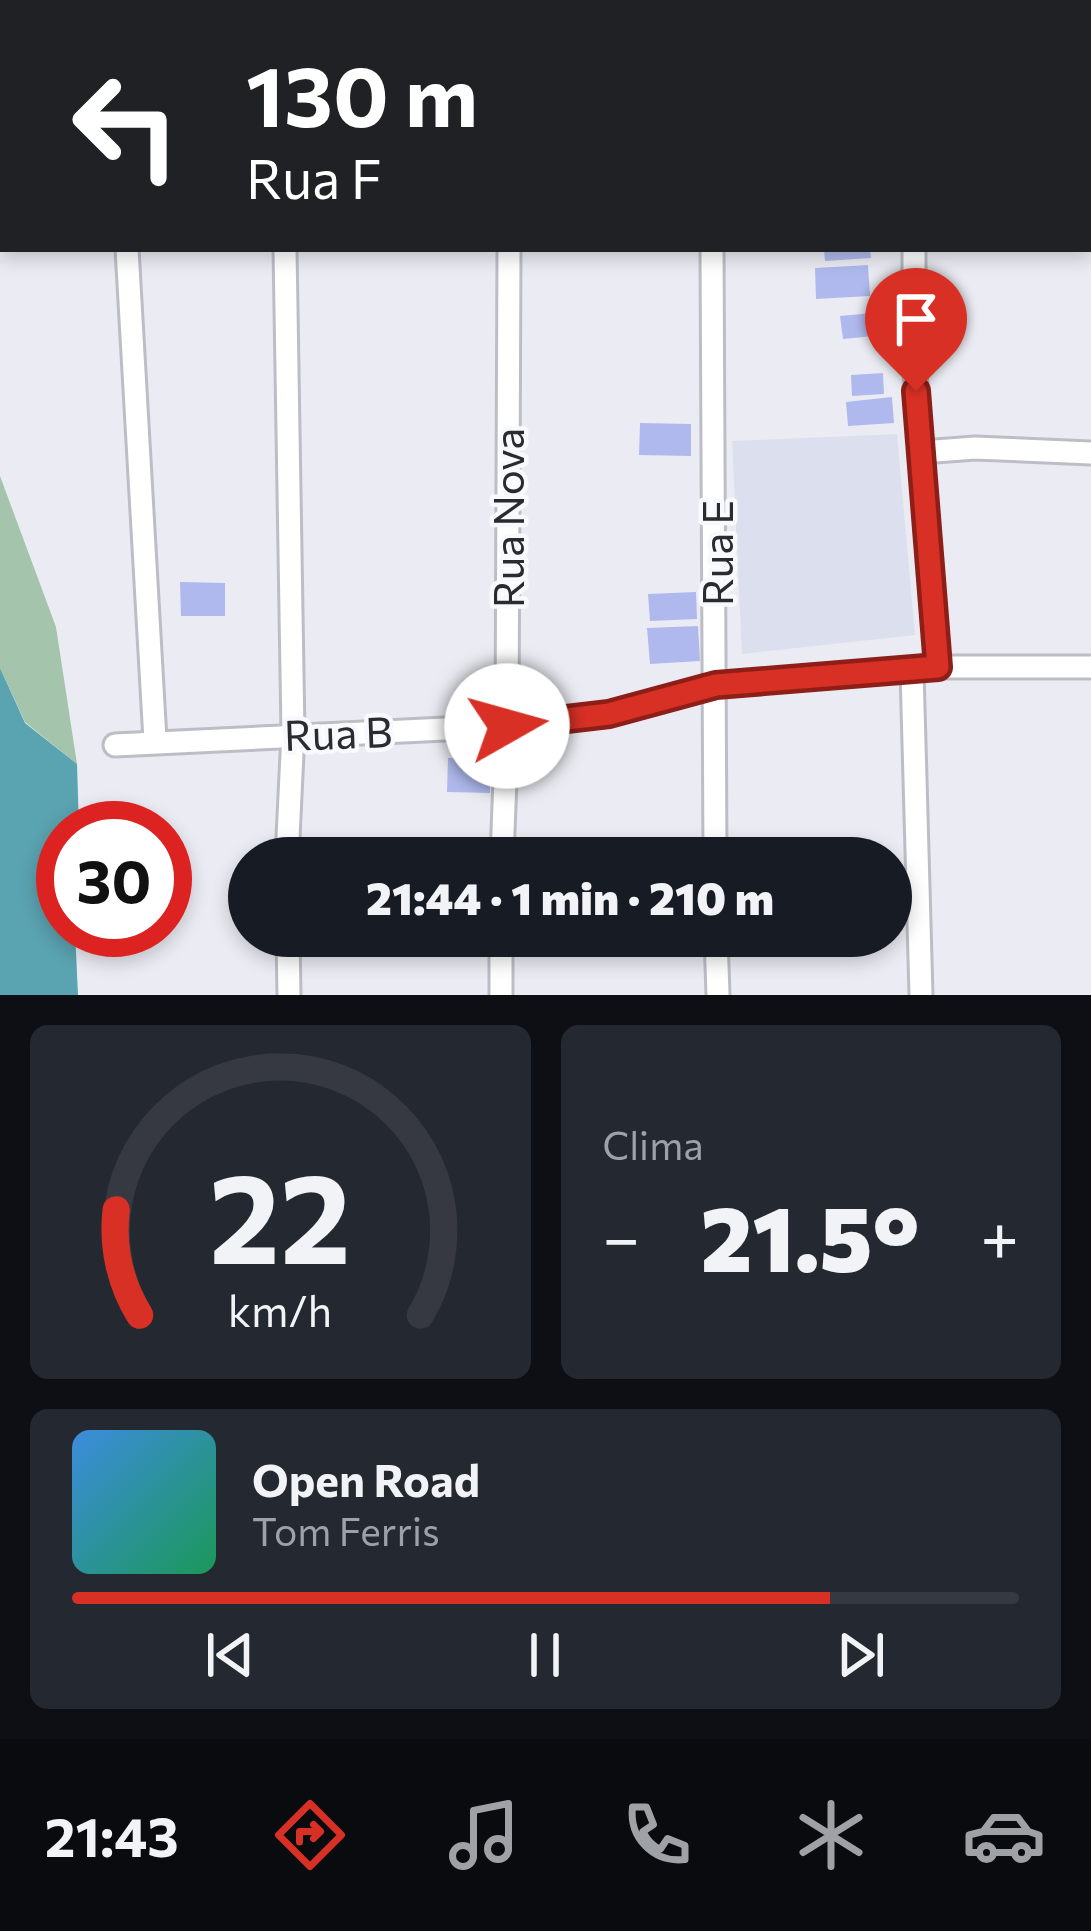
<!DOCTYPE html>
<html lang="pt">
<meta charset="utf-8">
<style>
:root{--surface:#171b24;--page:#242831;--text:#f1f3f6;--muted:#9ea1a6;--line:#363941;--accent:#d93025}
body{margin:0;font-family:Commissioner,sans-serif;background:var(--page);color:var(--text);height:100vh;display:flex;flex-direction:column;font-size:45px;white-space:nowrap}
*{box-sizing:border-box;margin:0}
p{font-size:39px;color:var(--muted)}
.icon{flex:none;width:66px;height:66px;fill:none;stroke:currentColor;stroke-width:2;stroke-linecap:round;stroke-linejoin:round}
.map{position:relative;height:995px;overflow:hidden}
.side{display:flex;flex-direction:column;gap:30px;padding:30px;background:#0d0f14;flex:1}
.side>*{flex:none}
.guide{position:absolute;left:0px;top:0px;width:1092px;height:252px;box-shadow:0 6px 18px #0003;background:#202124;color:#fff;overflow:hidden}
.speed{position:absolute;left:36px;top:801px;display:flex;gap:24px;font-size:60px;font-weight:700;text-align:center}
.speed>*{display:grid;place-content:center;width:156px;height:156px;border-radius:50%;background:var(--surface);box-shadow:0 6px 18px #0003;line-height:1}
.speed .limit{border:18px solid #d22;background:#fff;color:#111}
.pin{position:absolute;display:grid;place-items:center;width:102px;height:102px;color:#fff;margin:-123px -51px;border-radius:50% 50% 50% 0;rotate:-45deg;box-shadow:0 0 12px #0007}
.pin .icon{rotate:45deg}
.me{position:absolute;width:132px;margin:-66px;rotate:83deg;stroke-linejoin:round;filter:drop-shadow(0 0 9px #0008)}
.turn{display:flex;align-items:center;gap:42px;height:252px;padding:0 48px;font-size:54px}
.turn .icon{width:156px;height:156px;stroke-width:2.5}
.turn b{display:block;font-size:84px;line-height:102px}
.big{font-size:90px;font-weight:800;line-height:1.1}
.side .card{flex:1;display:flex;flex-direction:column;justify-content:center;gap:18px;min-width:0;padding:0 42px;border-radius:18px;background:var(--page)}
.side .dial{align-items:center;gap:0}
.dial svg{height:312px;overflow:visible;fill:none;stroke:var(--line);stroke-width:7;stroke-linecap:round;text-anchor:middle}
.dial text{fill:var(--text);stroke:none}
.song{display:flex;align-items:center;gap:36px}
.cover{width:144px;height:144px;border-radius:18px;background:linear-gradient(135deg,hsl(210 70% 55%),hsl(150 70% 35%))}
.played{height:12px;border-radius:6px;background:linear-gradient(90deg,var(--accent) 80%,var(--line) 80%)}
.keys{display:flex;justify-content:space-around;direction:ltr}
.heat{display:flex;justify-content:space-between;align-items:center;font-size:66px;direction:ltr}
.side .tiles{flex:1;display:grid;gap:30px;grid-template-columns:1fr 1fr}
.card:last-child{grid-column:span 2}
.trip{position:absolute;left:228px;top:837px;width:684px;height:120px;border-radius:60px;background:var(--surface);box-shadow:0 6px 18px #0003;font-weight:800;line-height:120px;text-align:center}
.tabs{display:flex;height:192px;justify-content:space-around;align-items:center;background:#090b0e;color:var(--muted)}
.tabs .icon{width:84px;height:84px}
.tabs .on{color:var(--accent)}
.tabs b{font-size:54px;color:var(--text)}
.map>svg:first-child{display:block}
.built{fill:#dcdfed}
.green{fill:#a4c4ac}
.water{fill:#5aa3b0}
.building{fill:#b0b9ed}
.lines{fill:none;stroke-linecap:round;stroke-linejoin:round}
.minor-casing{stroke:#bdbec5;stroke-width:27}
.path{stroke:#85858a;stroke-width:4.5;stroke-dasharray:6 6;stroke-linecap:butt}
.minor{stroke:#fff;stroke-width:21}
.route-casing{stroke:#8d1f18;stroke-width:30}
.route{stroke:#d93025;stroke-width:21}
.labels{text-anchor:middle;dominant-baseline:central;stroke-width:9;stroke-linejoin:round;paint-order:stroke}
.street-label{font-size:42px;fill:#2b2b2e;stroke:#f8f9ff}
</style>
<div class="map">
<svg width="1091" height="995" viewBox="0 0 1091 995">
<rect width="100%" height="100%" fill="#ebecf3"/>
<polygon class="built" points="897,434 915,635 742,654 732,441"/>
<g class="green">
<polygon points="0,0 254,0 254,3 3,3 0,14"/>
<polygon points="0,476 56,627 77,764 25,722 0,668"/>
</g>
<polygon class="water" points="0,668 25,723 77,764 79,828 63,828 63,930 75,930 78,995 0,995"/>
<g class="building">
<polygon points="824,249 870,249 871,258 825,261"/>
<polygon points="868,265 870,296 816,299 815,268"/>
<polygon points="872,313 874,336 843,339 840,316"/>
<polygon points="883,373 884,394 852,396 851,375"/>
<polygon points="892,397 894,423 848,426 846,402"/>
<polygon points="640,423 691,424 691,456 639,455"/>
<polygon points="180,582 225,583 225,616 181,616"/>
<polygon points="696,592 697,619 650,621 648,594"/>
<polygon points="698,626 700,661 650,664 647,628"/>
<polygon points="448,758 490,758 490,793 447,792"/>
<polygon points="437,846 470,847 470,858 437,858"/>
<polygon points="429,936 477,936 478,949 430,950"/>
</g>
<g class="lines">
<g class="minor-casing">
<g id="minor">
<polyline points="494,0 495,3"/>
<polyline points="715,3 715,0"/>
<polyline points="918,3 918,0"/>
<polyline points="1089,41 1091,41"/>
<polyline points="127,249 155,740"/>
<polyline points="285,249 293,733 287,858"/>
<polyline points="712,249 715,858"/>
<polyline points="914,249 914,359 938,667"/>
<polyline points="922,452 975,448 1091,453"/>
<polyline points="912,671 921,995"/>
<polyline points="115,745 507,726 609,714 716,685 938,667 1091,667"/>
<polyline points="502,858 507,726 509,249"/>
<polyline points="288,936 289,995"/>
<polyline points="716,936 718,995"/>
<polyline points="501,995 501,936"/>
</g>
</g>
<polyline class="path" points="0,44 3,43"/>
<use href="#minor" class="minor"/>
</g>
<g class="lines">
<g class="route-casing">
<polyline id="route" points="507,726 609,714 716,685 938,667 916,391"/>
</g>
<use href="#route" class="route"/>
</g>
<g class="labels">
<g class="street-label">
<text transform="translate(507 518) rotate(-90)">Rua Nova</text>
<text transform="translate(716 553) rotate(-90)">Rua E</text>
<text transform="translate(338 732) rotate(-2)">Rua B</text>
</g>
</g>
</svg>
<div class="speed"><div class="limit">30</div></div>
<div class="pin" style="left:916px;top:391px;background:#d93025"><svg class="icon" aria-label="arrive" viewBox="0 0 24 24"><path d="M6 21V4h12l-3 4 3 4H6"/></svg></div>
<svg class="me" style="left:507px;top:726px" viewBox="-20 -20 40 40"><circle r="19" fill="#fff"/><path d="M0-13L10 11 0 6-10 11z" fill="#d93025"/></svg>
<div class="trip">21:44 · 1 min · 210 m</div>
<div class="guide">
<div class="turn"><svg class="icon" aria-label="left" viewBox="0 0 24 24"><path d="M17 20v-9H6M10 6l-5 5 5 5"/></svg><div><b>130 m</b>Rua F</div></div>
</div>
</div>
<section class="side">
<div class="tiles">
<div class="card dial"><svg viewBox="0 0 100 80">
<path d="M14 69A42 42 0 1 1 86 69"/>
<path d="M14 69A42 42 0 0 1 8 42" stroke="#d93025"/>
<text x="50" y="56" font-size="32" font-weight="700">22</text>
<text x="50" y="72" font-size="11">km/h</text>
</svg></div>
<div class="card"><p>Clima</p>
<div class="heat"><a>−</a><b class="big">21.5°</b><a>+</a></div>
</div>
<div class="card">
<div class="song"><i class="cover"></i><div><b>Open Road</b><p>Tom Ferris</p></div></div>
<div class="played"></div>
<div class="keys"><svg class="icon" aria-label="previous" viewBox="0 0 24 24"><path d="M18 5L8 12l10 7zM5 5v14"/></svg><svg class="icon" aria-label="pause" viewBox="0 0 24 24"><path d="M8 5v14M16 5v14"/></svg><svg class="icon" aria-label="next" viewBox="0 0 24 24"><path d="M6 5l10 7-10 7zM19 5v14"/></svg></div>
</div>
</div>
</section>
<nav class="tabs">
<b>21:43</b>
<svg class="icon on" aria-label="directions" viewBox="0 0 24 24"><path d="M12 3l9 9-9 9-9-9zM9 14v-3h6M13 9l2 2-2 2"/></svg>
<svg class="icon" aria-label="music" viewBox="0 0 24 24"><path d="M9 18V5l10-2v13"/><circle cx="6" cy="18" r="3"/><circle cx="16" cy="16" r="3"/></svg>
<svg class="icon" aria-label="phone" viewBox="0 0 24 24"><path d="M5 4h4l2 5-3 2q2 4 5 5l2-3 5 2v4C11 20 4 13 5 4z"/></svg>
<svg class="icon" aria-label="climate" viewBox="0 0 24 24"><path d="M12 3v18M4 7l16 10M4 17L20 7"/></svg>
<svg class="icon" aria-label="car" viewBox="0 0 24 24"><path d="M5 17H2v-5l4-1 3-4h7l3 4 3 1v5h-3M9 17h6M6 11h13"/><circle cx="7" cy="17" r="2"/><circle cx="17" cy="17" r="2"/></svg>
</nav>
